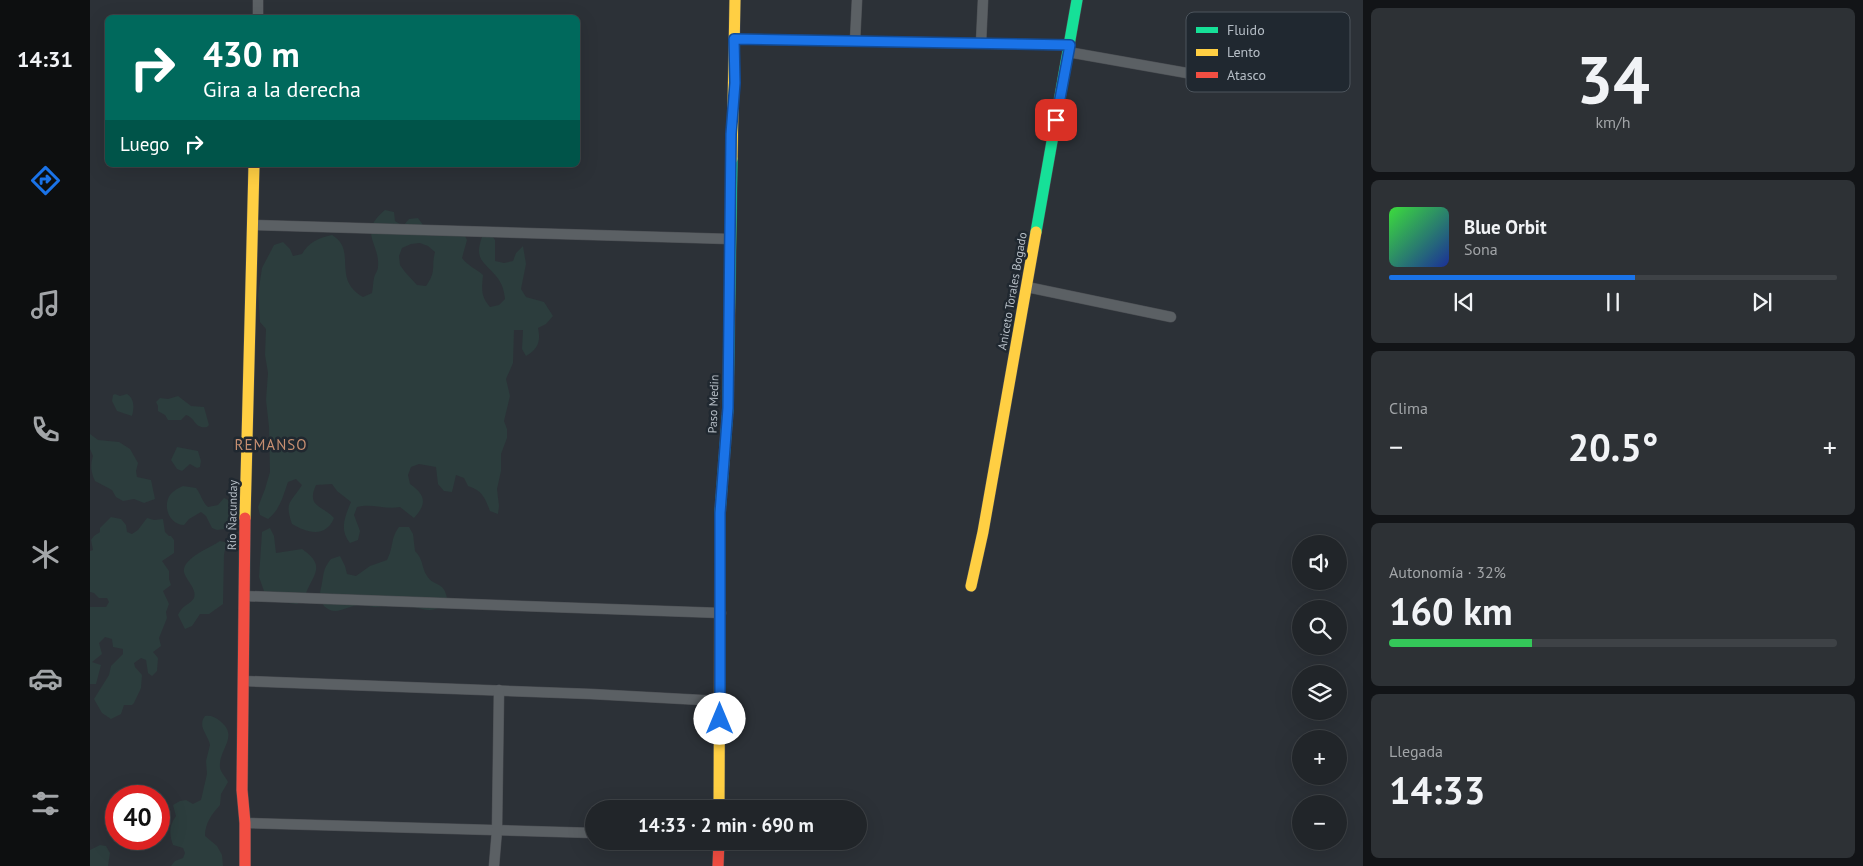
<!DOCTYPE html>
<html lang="es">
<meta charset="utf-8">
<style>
:root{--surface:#212529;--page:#2d3135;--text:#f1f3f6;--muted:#a2a5a8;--line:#3e4246;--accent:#1a73e8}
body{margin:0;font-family:"PT Sans",sans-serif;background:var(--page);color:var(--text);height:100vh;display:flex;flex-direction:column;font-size:19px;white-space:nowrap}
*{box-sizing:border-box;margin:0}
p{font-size:16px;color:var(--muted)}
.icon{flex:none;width:28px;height:28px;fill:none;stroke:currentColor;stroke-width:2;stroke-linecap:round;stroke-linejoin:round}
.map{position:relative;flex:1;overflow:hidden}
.panel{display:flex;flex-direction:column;gap:8px;padding:8px;background:#121417;width:500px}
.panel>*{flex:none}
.banner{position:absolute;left:15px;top:15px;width:475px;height:152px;border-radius:8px;box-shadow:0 5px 20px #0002,0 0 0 1px var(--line);background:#00695c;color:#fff;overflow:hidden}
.fabs{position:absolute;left:1202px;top:535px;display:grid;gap:10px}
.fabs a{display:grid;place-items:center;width:55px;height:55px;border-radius:50%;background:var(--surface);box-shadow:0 5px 20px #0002,0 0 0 1px var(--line);font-size:25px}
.speed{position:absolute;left:15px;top:785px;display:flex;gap:10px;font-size:25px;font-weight:700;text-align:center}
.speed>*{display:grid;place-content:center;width:65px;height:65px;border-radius:50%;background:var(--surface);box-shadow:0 5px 20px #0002,0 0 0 1px var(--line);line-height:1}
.speed .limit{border:8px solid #d22;background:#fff;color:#111}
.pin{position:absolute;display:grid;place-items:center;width:42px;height:42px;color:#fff;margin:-21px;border-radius:10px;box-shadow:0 2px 8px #0006}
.me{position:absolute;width:55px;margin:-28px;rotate:0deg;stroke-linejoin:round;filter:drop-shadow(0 0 4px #0008)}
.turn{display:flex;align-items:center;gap:18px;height:105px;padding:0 15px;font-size:22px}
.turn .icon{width:65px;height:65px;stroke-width:2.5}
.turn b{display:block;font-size:35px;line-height:42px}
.then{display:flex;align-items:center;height:48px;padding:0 15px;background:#0003;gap:10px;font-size:19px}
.big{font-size:38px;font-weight:800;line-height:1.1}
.panel .tile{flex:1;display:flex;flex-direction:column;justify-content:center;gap:8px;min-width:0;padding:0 18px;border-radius:8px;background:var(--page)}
.panel .dial{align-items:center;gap:0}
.dial b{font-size:65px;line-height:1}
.song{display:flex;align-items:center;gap:15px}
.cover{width:60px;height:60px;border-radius:8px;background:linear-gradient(135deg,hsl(120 70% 55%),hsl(230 70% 35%))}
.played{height:5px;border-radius:2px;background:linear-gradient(90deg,var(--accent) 55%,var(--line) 55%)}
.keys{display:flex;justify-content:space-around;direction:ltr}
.heat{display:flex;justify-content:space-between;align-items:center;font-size:28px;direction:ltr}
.charge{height:8px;border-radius:4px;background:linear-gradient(90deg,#34c759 32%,var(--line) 0)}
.trip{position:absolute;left:495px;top:800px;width:282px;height:50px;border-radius:25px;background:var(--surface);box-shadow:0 5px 20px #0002,0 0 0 1px var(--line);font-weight:800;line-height:50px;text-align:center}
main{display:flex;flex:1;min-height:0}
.tabs{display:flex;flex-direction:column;width:90px;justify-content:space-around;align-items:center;background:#0d0f10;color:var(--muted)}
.tabs .icon{width:35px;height:35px}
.tabs .active{color:var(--accent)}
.tabs b{font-size:22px;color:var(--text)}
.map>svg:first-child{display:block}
.green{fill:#2c3d3d;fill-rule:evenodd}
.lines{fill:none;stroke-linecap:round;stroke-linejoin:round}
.street-casing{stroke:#4a4d52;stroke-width:11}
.fast-casing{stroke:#4a4d52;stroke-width:12}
.slow-casing{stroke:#4a4d52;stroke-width:12}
.jam-casing{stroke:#4a4d52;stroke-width:12}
.street{stroke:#5b6064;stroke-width:10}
.fast{stroke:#16e098;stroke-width:11}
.slow{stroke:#ffcf43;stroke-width:11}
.jam{stroke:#f24e42;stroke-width:11}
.route-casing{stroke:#114b97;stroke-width:12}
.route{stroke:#1a73e8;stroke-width:9}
.labels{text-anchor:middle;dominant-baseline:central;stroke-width:5;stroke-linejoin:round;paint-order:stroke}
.street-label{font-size:12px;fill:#b6bec6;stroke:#202830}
.quarter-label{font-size:15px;letter-spacing:1px;fill:#c78f71;stroke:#202830}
.key{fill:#202830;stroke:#4d555d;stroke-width:1}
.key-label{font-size:14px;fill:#b6bec6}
</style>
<main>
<nav class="tabs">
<b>14:31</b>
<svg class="icon active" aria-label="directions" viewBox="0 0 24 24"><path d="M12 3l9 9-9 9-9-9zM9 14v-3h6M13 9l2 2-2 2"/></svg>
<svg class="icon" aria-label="music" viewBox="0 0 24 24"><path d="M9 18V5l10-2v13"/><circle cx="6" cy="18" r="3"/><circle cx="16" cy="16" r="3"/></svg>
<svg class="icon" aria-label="phone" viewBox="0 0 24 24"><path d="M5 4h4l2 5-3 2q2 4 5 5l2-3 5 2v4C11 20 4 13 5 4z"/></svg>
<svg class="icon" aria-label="climate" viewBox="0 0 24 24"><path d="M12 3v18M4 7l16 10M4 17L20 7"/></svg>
<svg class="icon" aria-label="car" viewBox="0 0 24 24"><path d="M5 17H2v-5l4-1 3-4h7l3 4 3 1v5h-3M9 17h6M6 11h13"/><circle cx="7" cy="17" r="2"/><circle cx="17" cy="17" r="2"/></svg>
<svg class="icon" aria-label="filters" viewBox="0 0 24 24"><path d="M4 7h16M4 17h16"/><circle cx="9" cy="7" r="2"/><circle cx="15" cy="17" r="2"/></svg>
</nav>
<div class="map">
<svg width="1273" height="866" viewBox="0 0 1273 866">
<rect width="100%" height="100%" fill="#2c3137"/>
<g class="green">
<path d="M295,210l9,2 1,9 8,5 6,-7 9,-1 5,7 40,7 4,8 -5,18c6,8 13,10 21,17 -1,13 -3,21 7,32l9,-2 6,-6c-1,-9 -3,-16 -9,-23 -13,-15 -22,-17 -14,-39l8,-4 5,7v21l9,2 9,-2 3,-8 7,-7 3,18 -5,25 5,8 18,5 9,14 -7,8 -8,4c3,13 0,21 -12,28l-4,-7 1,-19h-9l-1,33 -7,16 4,17 -6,25 3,8v9l-6,16v17l-4,18 2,17 -1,8 -8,-3c-5,-13 -8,-21 -22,-25l-4,-8 -8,-3 -4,17 -8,-1 -6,-7 -2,-17 -17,-3 -8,3 -3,8 2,9c16,11 17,20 4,34l-14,-11c-15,3 -28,-4 -43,0l-3,8 6,16 -2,9 -8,3c-11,-13 -5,-27 1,-41l-14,-11 -5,-7 -16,1c-10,22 6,20 18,33 -8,20 -27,15 -42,6 -8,-23 -1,-21 10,-39l-6,-6 -8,3c-5,14 -8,28 -20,37l-8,-4 -2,-8 7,-18 5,-17 -1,-45 -3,-27 2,-27 -3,-18 1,-26 -6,-7 -2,-28 4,-26 12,-23 9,-3 7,7 3,7 9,-2c7,-12 16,-16 30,-19 26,15 -1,44 31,62l9,-4c1,-5 1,-10 2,-15 1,-4 4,-8 4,-11 2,-25 -21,-34 7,-57zM330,243l8,3 7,6c-4,15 2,19 -9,34l-9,-1 -12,-13 -5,-7 -1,-9 3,-8 9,-4z"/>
<path d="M25,394l5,2 7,-2c8,5 7,15 5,22l-15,-5 -5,-10 1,-6z"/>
<path d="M88,396l13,10 13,1 5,18 -2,2c-13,2 -11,-9 -21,-12l-5,5h-13l-3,-5 -7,-4v-5l-2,-4 4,-4 8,1z"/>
<path d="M0,434l8,6 21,2 11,7 8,14 -2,8 1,6 14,3 4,19 -11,4 -10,-4 -11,2 -7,-4 -4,-7 -17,-9c-4,-9 -5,-15 -2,-25l-3,-7z"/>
<polygon points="87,447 108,451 111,461 110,467 107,468 100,464 92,471 87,469 81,460"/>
<path d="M93,486l13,2c5,6 6,14 12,19l10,-2 6,-7 4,2c5,9 1,20 -4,29l-7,1 -5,-2 -6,-12 -5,-4 -12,7 -5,6c-14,0 -22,-18 -14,-30 3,-4 8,-7 13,-9z"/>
<polygon points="21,517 31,519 36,525 37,532 42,534 48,530 57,518 64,520 73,519 75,532 79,536 81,536 84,540 84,553 72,561 79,571 79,579 81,585 73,591 79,604 76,612 77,618 69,638 71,646 63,652 68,658 67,671 62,676 58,673 56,660 51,658 44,663 45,667 52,675 51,688 44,703 42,705 34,705 31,714 21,719 12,713 4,699 19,675 21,666 33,654 33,649 23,647 22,639 15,637 9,643 12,654 2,662 11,665 6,684 0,684 0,607 16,607 19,602 17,598 9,598 4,593 0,592 0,551 3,550 1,540 4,536 10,532 10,528"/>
<path d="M309,527h10l4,7 2,17c9,9 6,16 12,25 7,11 17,5 20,22 -12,22 -29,7 -48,6 -8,0 -15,2 -23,3 -5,0 -10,-2 -15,-2 -13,-1 -25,13 -37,1 -4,-5 -5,-12 -3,-18 3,-13 1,-18 10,-29l9,-3 5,10 2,8 9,2 14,-10 17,-6c7,-13 3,-21 12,-33z"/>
<path d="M180,528l4,8 2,17 26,-4c28,19 7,28 2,51l-7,4 -17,-2 -15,-8 -6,-17 3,-45z"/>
<path d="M130,541l5,1 1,2 -2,11 -1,49 -14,10h-9l-8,12 -7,3 -7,-14c4,-10 13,-11 16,-17 4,-10 -12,-21 -10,-29 3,-13 26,-21 36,-28z"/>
<path d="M115,716c6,-1 10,1 15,5 20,16 -2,28 0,47 1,5 6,9 8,14l-7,12 -1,11c-8,9 -15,18 -15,31l12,10 5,9 1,11h-52l4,-5 8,-3 2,-5 -2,-5 -10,-3c-4,-12 -4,-19 3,-29l-3,-11 7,-4 6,-1 7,4 8,-4 6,-26 -1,-13 4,-16c-2,-11 -13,-18 -5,-29z"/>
<polygon points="10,845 16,846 20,853 18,866 0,866 0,850"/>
</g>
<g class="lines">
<g class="street-casing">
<g id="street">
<polyline points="168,18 168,0"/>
<polyline points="644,39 979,45"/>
<polyline points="765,41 767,0"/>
<polyline points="891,43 893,0"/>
<polyline points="978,52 1108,75"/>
<polyline points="163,225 640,239"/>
<polyline points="937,287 1081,317"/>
<polyline points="154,596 631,613"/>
<polyline points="154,681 501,694 630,701"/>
<polyline points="155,823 504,833"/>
<polyline points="404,866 407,830 409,690"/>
</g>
</g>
<g class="fast-casing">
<g id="fast">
<polyline points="946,232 987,0"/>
<polyline points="630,562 630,513 638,408 642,159"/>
</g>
</g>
<g class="slow-casing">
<g id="slow">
<polyline points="642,159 645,0"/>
<polyline points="155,518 164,165"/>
<polyline points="881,586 893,532 946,232"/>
<polyline points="629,809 630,562"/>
</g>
</g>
<g class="jam-casing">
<g id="jam">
<polyline points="155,866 155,823 152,790 155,518"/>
<polyline points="628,866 629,841"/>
</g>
</g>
<use href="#street" class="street"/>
<use href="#fast" class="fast"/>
<use href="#slow" class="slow"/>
<use href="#jam" class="jam"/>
</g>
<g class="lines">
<g class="route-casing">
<polyline id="route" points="630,719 630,513 638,408 641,134 645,83 644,39 980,45 966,120"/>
</g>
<use href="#route" class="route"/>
</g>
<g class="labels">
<g class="street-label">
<text transform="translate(922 291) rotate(-80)">Aniceto Torales Bogado</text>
<text transform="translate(623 404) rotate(-88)">Paso Medin</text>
<text transform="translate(142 515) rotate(-89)">Río Ñacunday</text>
</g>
<g class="quarter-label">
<text x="181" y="444">REMANSO</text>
</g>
</g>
<rect x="1096" y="12" width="164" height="80" rx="8" class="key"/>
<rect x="1106" y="27" width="22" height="6" fill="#16e098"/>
<rect x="1106" y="49" width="22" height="7" fill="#ffcf43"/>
<rect x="1106" y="72" width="22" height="6" fill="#f24e42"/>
<g class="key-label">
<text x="1137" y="35">Fluido</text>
<text x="1137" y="57">Lento</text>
<text x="1137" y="80">Atasco</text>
</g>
</svg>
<div class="fabs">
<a><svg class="icon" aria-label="sound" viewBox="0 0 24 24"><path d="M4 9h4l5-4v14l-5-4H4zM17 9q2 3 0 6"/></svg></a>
<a><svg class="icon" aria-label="search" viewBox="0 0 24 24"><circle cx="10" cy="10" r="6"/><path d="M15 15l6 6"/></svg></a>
<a><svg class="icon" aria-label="layers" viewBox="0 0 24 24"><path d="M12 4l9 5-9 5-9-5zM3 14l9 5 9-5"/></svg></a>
<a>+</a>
<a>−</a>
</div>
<div class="speed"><div class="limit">40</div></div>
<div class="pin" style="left:966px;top:120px;background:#d93025"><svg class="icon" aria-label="arrive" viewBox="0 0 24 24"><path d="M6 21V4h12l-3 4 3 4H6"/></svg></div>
<svg class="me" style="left:630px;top:719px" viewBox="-20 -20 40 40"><circle r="19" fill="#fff"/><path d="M0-13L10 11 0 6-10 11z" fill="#1a73e8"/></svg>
<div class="trip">14:33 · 2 min · 690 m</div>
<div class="banner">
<div class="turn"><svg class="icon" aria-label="right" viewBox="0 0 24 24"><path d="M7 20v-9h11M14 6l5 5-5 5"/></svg><div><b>430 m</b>Gira a la derecha</div></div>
<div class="then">Luego<svg class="icon" aria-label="right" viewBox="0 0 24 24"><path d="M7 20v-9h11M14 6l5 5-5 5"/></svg></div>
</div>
</div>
<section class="panel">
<div class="tile dial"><b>34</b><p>km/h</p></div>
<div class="tile">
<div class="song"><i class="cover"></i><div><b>Blue Orbit</b><p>Sona</p></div></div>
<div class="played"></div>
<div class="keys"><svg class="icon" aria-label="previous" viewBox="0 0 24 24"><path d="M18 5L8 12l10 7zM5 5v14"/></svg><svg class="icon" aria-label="pause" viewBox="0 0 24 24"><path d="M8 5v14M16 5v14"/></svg><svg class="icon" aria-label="next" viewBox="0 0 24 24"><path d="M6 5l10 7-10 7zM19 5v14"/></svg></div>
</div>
<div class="tile"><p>Clima</p>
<div class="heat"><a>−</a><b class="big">20.5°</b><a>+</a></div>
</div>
<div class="tile"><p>Autonomía · 32%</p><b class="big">160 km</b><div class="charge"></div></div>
<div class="tile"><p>Llegada</p><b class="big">14:33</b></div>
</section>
</main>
